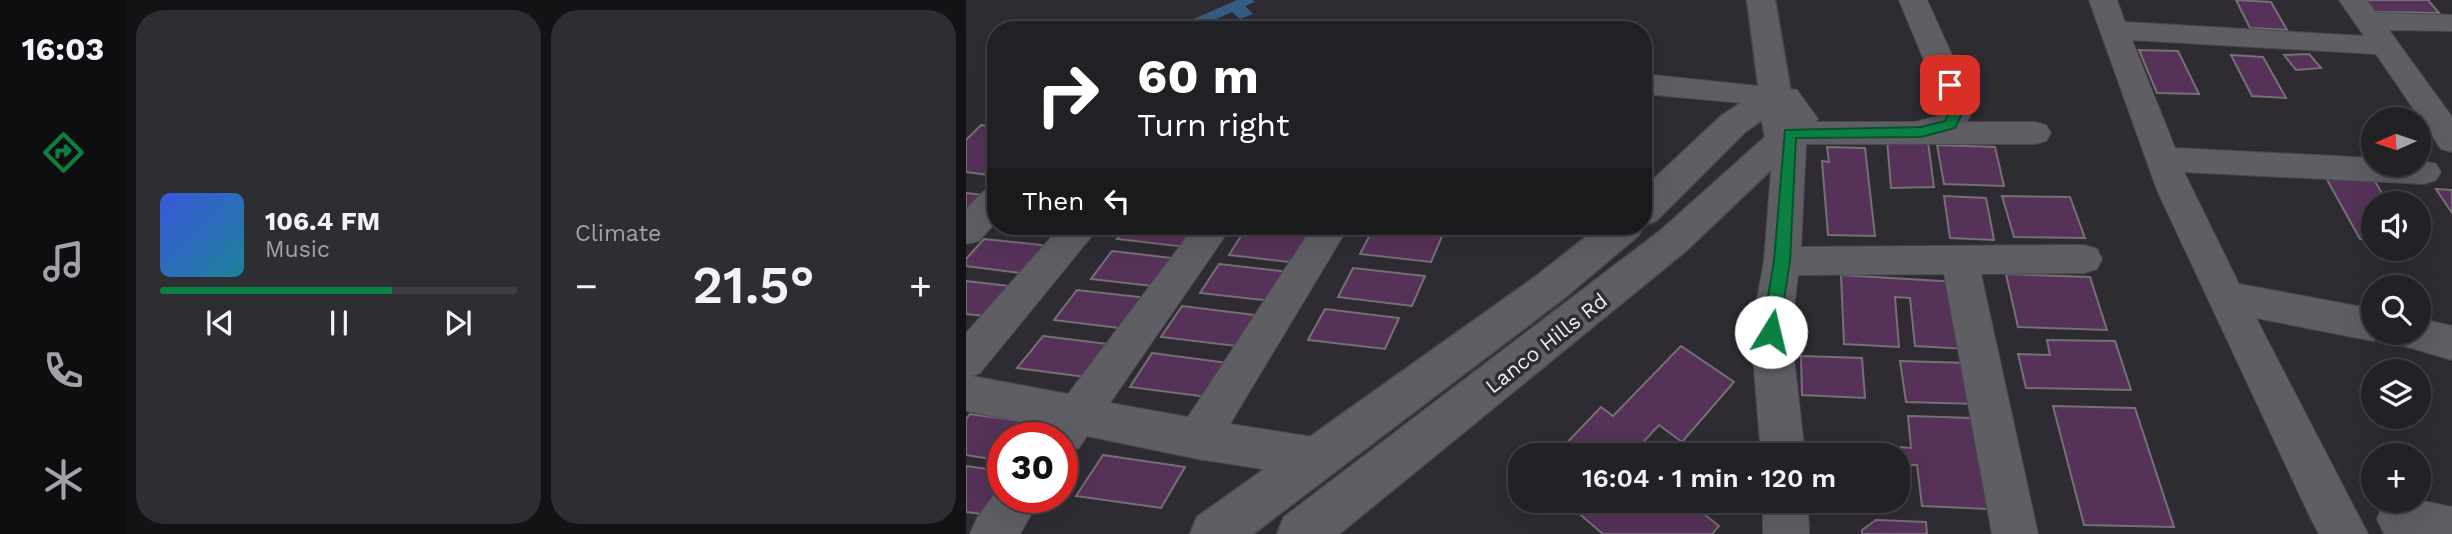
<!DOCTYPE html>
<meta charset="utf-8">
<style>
:root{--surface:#222126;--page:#2e2e32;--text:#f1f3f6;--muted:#a2a3a7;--line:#3f3e43;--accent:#0b8043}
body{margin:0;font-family:"Work Sans",sans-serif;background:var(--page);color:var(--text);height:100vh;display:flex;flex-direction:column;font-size:26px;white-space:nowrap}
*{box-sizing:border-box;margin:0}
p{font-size:23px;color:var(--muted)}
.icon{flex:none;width:38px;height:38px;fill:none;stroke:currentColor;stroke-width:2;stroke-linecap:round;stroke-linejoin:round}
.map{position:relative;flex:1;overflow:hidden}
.panel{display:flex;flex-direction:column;gap:10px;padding:10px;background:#131215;width:840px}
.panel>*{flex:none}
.guide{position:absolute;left:21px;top:21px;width:665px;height:214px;border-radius:28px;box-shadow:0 7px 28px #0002,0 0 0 2px var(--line);background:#202124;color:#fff;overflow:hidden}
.needle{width:46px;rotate:267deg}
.buttons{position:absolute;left:1395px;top:107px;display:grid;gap:14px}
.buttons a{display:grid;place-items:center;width:70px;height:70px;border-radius:50%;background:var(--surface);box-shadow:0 7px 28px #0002,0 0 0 2px var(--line);font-size:35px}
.speed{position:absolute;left:21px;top:422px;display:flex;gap:14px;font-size:35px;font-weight:700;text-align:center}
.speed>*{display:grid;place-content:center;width:91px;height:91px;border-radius:50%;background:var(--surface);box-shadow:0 7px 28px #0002,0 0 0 2px var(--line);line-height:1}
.speed .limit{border:10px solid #d22;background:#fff;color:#111}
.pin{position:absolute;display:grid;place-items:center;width:60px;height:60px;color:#fff;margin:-30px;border-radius:14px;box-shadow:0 4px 10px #0006}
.me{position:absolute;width:77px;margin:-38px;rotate:9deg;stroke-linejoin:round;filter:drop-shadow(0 0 5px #0008)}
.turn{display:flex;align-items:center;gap:24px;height:147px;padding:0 35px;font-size:32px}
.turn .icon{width:91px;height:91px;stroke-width:2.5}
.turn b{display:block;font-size:49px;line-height:60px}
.then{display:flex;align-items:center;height:66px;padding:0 35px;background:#0003;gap:14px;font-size:26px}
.big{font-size:52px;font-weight:600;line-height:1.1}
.panel .tile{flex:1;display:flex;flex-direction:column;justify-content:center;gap:10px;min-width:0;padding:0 24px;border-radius:28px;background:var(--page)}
.song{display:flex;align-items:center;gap:21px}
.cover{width:84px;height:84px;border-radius:10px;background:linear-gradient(135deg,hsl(230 70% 55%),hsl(190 70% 35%))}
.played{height:7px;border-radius:4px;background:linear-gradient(90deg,var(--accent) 65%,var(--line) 65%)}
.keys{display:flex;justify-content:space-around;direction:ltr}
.heat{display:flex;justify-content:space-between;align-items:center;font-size:38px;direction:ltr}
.panel .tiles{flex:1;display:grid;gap:10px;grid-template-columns:repeat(2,1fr)}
.trip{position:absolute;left:542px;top:443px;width:402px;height:70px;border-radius:28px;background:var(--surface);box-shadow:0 7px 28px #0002,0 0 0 2px var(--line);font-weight:600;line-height:70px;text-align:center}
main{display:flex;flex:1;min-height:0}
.menu{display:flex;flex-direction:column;width:126px;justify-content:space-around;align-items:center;background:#0e0d0f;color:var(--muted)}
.menu .icon{width:49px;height:49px}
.menu .selected{color:var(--accent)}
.menu b{font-size:32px;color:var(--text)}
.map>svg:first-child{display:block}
.water{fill:#355d84}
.building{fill:#563259;stroke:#757075;stroke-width:2}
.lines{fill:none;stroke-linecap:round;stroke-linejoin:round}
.street-casing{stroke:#4a494d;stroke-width:2}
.secondary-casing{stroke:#4a494d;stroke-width:3}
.street{fill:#605e65;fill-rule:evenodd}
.secondary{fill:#605e65;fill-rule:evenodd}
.route{fill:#0b8043;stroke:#07532c;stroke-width:2}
.labels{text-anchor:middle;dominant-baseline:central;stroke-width:7;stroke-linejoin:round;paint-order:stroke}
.street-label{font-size:21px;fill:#edecf0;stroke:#2e2c32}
</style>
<main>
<nav class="menu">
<b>16:03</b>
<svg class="icon selected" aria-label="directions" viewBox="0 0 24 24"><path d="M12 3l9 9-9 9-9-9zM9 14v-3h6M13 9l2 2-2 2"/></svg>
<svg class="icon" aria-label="music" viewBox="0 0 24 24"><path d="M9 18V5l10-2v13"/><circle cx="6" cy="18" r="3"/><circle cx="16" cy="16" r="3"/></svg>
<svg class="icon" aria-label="phone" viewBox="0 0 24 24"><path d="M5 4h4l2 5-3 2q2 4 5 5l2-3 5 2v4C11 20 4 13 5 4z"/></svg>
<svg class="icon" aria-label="climate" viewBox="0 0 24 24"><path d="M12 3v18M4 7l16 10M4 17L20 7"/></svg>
</nav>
<section class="panel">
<div class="tiles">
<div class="tile">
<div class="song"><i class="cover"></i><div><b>106.4 FM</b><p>Music</p></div></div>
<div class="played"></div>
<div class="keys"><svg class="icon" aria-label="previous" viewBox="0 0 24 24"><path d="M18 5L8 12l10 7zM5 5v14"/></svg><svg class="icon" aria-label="pause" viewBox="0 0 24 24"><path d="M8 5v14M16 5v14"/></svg><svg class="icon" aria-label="next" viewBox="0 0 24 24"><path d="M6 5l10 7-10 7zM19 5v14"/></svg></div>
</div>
<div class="tile"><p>Climate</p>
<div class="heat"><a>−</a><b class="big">21.5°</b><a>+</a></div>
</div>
</div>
</section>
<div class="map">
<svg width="1486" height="534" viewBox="0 0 1486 534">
<rect width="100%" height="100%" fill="#2e2c32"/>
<polygon class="water" points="271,0 286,0 289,2 279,6 287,14 274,19 266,12 228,29 221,22"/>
<g class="building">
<polygon points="1270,0 1305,2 1321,30 1284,28"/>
<polygon points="1400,0 1462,0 1473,13 1409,12"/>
<polygon points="1173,50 1212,51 1233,94 1191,93"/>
<polygon points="1343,54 1355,68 1330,70 1318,55"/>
<polygon points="1265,55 1297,57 1320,98 1286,96"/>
<polygon points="15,125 30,127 30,176 0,172 0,140"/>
<polygon points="921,139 962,142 968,187 925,188"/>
<polygon points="971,145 1029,147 1038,186 978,184"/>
<polygon points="861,147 899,148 909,236 862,235 856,161 863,162"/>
<polygon points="1359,176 1407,178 1422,203 1407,203 1407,240 1394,239"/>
<polygon points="1470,189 1486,190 1486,213"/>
<polygon points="0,193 19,195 0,216"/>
<polygon points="978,196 1020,198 1028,240 984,238"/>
<polygon points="1036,196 1104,197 1119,238 1048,237"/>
<polygon points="162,226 234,226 220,247 151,239"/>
<polygon points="408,227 477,234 465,262 394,254"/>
<polygon points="280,228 347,236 332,263 263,255"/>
<polygon points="18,239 85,246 62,274 0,266 0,259"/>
<polygon points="146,251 214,259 195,287 125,279"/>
<polygon points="253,264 323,272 306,301 234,293"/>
<polygon points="387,268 459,276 446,306 372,297"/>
<polygon points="1040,274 1124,277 1141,330 1052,327"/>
<polygon points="875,275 992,282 1001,349 949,346 944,298 929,297 933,347 878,344"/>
<polygon points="0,281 53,287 28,317 0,314"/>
<polygon points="111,290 182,298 161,329 88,320"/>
<polygon points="216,306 289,315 270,346 195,337"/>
<polygon points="359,309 433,318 419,349 342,340"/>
<polygon points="77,336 150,345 127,378 51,368"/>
<polygon points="1081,340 1149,341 1165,390 1060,388 1052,354 1084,355"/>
<polygon points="715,346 768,382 716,442 693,425 665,455 589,455 635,407 647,416"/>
<polygon points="186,353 262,363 241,397 164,387"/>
<polygon points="835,356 896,358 899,398 836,395"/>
<polygon points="934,361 1004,363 1012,404 940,402"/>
<polygon points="1087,406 1169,408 1208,527 1118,525"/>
<polygon points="4,414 83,425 74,438 37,438 37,461 0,455 0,419"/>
<polygon points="942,416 1007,418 1022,509 956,506 951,465 936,465 934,447 945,448"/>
<polygon points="137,455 219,467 195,508 110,496"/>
<polygon points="0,466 37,471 37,497 24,515 0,512"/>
<polygon points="597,500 720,500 753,526 746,534 637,534"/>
<polygon points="910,520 960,522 961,534 896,534 896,530"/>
</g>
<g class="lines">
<g class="street-casing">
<g id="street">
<polygon points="933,0 961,0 1009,106 1001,122 1069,122 1080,125 1085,133 1080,141 1069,144 840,144 835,247 1118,245 1131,249 1136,259 1131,269 1118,273 1015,274 1072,534 1026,534 978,274 832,275 825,332 839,455 795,455 785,332 798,261 808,133 819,118 811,106 677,94 677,74 831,90 852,119 850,122 949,122 972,116 977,106"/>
<polygon points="1123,0 1151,0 1159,22 1398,36 1373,0 1401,0 1410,13 1486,15 1486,31 1423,30 1486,117 1486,152 1475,149 1410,54 1166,40 1209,148 1407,158 1407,164 1452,164 1452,160 1470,164 1475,172 1470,180 1458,184 1218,172 1273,284 1407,309 1407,332 1423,332 1421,336 1407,341 1290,318 1402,534 1353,534 1344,517 1191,190"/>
<polygon points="30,187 30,222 13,241 0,244 0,209 18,191"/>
<polygon points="95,226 134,226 14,373 6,376 102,394 229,226 266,226 144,403 222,417 347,226 383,226 264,424 354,438 369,444 376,458 369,472 354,478 232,459 121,436 113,448 98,454 96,438 78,438 80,427 0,411 0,333"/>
<polygon points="1452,318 1486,326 1486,360 1431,344 1426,332 1452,332"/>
<polygon points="37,482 37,497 75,497 54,534 4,534 11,518"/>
<polygon points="797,500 842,500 843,534 797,534"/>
<polygon points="1425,500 1452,500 1486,507 1486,534 1418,534 1411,519 1418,503"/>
</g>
</g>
<g class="secondary-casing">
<g id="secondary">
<polygon points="781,0 809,0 833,140 828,148 721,250 373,534 311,534 318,517 695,230 799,137 796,120 779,132 690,221 677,225 677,189 755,116 793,91"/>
<polygon points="634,226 677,226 672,236 597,299 287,534 224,534 231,517 569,277"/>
</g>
</g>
<use href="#street" class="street"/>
<use href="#secondary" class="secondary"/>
</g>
<polygon class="route" points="984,80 990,85 1000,106 989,128 955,137 830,138 824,261 813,332 805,339 799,337 796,332 808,261 819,130 955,127 979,121 986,106 977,85"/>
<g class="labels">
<g class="street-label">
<text transform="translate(580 343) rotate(-38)">Lanco Hills Rd</text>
</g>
</g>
</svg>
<div class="buttons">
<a><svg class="needle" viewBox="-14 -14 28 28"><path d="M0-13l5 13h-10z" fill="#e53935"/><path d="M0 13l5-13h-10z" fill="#a2a3a7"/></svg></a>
<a><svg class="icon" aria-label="sound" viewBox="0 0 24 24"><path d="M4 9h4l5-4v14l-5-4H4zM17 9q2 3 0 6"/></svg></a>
<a><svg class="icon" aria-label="search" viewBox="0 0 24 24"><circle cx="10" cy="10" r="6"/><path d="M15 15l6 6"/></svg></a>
<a><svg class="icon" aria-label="layers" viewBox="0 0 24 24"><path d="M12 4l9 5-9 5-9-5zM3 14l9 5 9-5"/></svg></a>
<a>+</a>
</div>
<div class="speed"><div class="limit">30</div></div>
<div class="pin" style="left:984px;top:85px;background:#d93025"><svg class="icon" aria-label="arrive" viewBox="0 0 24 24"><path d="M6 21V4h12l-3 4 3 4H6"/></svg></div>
<svg class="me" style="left:805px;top:332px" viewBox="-20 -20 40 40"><circle r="19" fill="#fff"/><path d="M0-13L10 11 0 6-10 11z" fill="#0b8043"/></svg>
<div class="trip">16:04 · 1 min · 120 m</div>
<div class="guide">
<div class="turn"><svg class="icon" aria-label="right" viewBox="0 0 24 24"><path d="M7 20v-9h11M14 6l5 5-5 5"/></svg><div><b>60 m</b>Turn right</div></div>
<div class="then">Then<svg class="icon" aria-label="left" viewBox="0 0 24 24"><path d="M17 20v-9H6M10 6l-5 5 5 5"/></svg></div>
</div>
</div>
</main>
